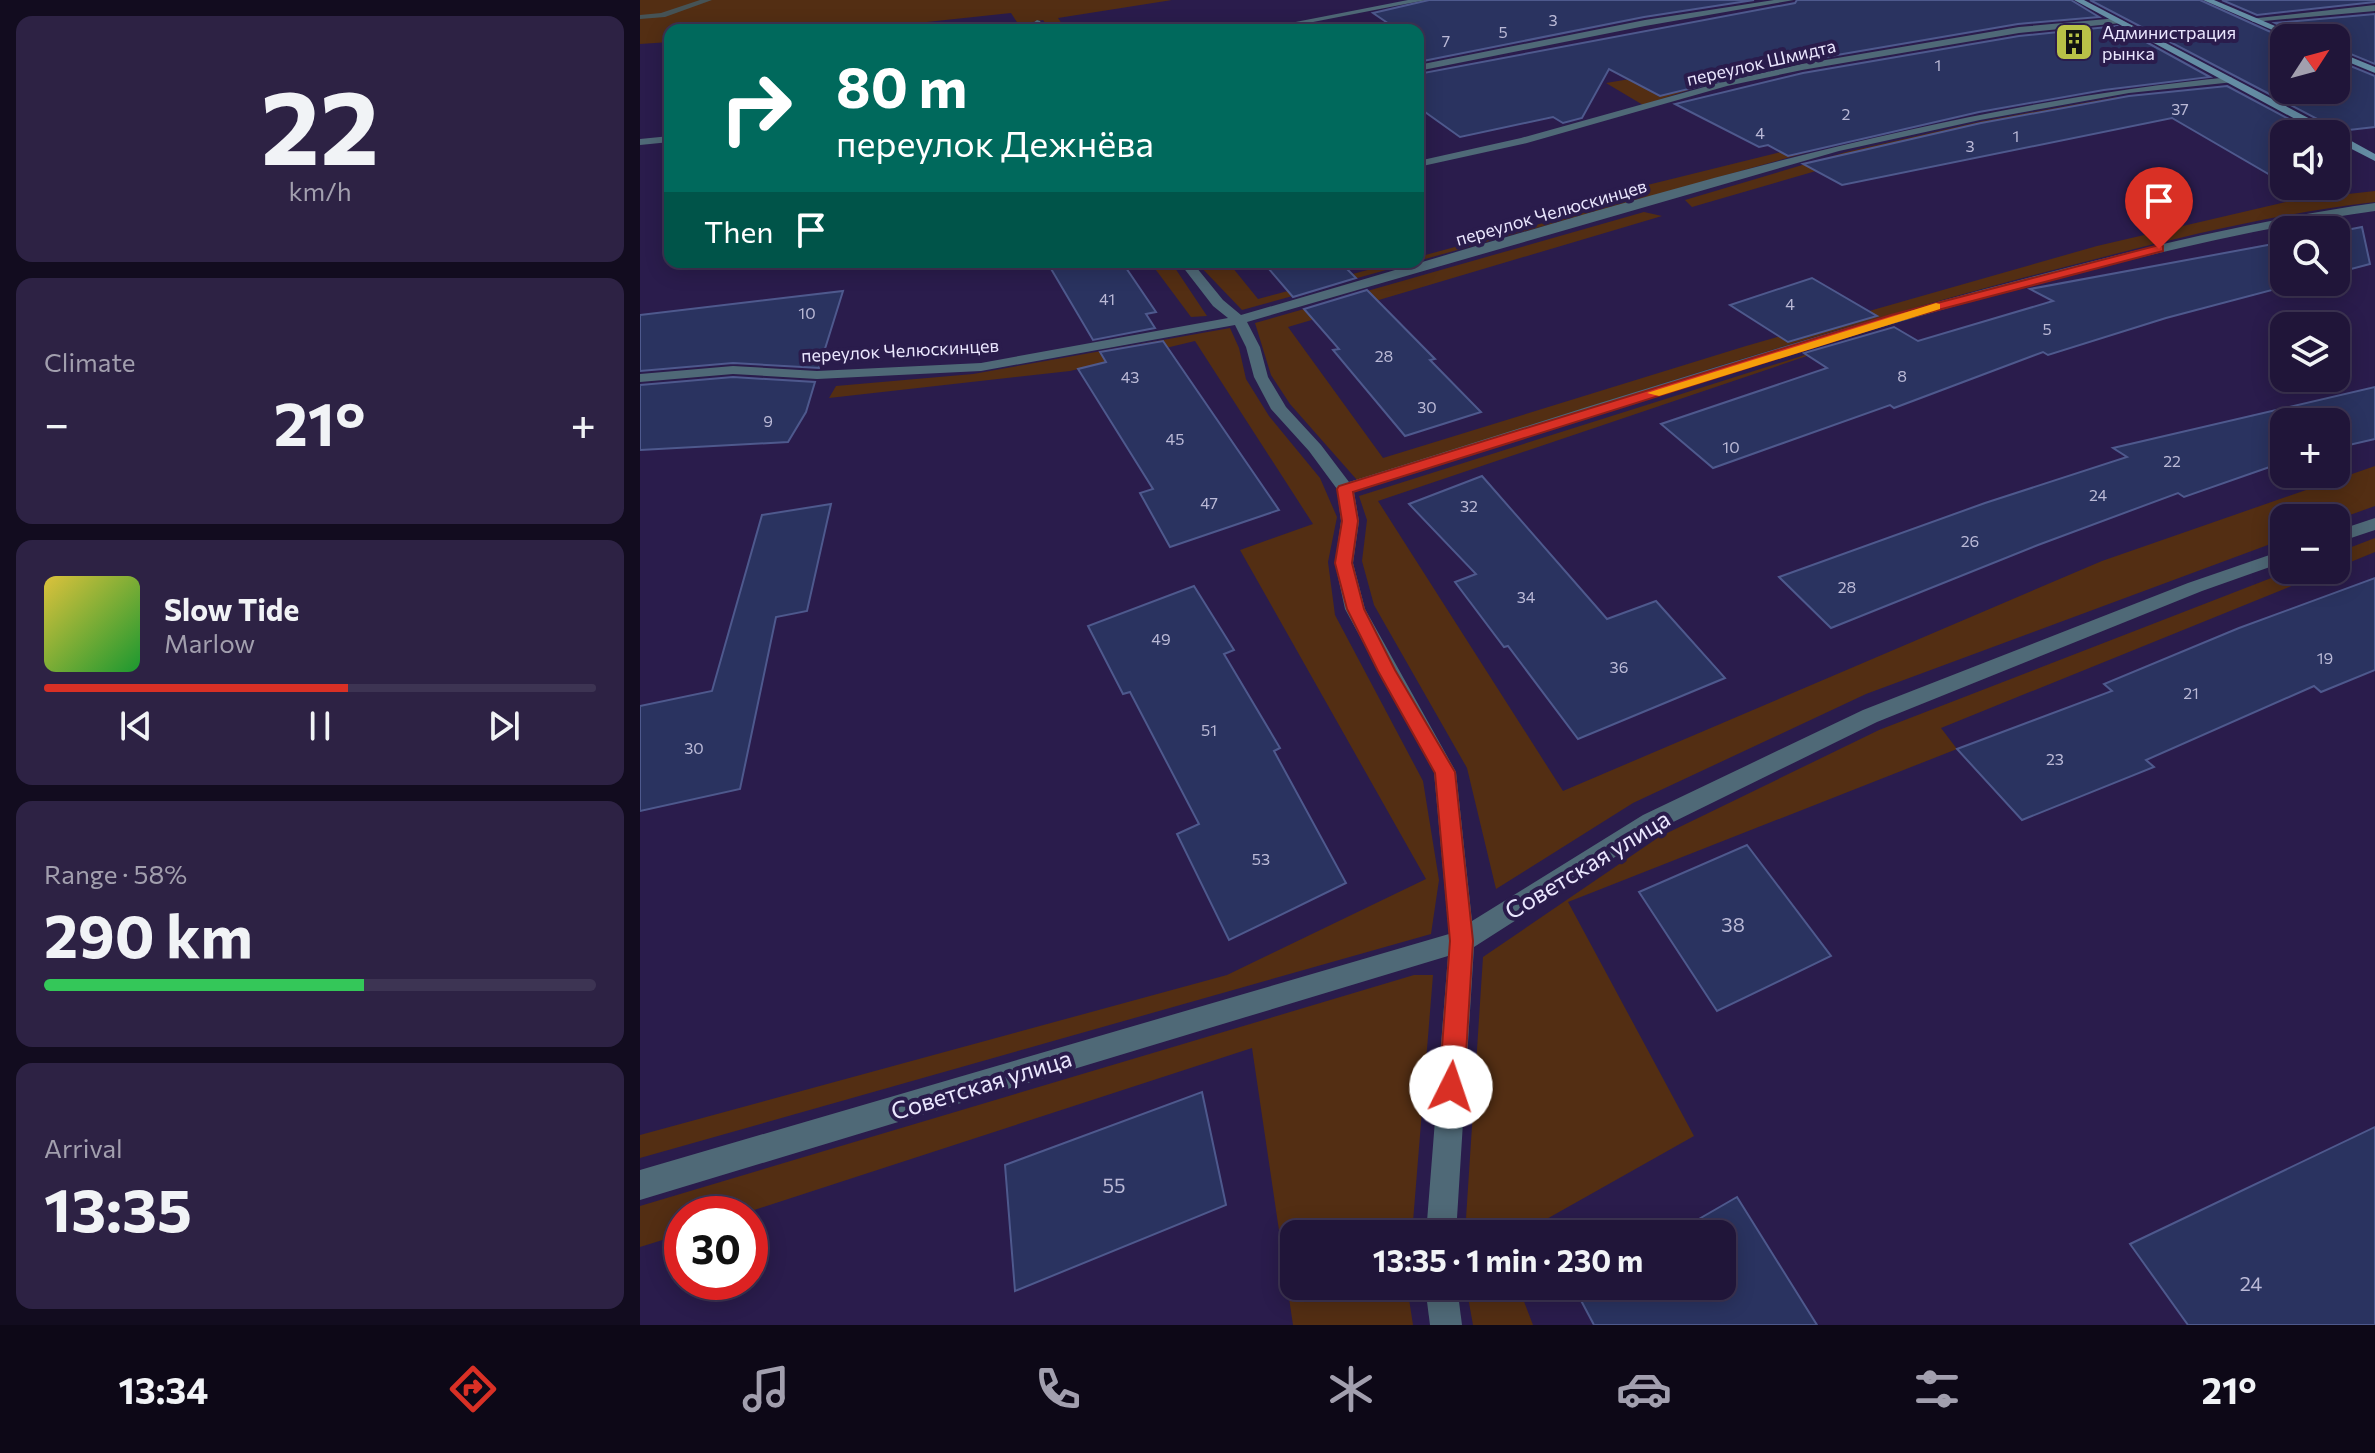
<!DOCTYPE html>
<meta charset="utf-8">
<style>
:root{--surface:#201539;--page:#2d2244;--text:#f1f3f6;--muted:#a29fae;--line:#3d3453;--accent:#d93025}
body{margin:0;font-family:Commissioner,sans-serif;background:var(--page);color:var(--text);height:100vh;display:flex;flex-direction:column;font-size:30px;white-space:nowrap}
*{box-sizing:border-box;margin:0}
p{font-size:26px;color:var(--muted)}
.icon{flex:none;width:44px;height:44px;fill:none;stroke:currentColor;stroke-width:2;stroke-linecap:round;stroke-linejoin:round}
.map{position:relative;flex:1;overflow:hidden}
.details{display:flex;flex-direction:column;gap:16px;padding:16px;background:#120c1f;width:640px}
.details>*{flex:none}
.guide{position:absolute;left:24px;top:24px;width:760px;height:244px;border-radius:16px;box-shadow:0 4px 20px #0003,0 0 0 2px var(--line);background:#00695c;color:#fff;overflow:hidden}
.needle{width:52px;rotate:54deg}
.fabs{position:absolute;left:1630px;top:24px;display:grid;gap:16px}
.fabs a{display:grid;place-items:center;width:80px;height:80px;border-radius:16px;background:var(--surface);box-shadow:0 4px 20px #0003,0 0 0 2px var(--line);font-size:40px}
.speed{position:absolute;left:24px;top:1196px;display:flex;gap:16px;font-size:40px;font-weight:700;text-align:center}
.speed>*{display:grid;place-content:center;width:104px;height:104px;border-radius:50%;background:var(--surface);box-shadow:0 4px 20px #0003,0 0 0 2px var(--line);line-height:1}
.speed .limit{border:12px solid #d22;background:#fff;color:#111}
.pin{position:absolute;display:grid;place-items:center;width:68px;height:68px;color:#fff;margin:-82px -34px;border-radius:50% 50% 50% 0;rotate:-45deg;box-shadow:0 0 8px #0007}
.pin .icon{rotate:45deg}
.me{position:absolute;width:88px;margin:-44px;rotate:4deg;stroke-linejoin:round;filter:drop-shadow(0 0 6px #0008)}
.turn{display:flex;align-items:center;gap:28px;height:168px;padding:0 40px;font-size:36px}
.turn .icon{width:104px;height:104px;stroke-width:2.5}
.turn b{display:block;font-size:56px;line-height:68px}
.then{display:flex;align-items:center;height:76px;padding:0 40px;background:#0003;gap:16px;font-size:30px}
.big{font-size:60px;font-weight:700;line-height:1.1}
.details .card{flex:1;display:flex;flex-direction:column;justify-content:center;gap:12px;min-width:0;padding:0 28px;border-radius:16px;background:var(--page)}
.details .dial{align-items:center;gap:0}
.dial b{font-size:104px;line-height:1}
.song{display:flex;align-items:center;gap:24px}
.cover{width:96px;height:96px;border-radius:12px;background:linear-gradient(135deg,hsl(50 70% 55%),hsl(130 70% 35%))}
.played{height:8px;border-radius:4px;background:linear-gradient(90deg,var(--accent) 55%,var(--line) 55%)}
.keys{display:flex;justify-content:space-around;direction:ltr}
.heat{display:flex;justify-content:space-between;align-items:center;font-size:44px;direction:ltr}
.charge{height:12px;border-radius:6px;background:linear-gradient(90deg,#34c759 58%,var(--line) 0)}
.trip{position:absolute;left:640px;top:1220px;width:456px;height:80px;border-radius:16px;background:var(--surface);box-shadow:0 4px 20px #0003,0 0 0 2px var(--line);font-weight:700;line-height:80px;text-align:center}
.menu{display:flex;height:128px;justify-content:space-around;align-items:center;background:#0d0817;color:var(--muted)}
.menu .icon{width:56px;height:56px}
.menu .active{color:var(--accent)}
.menu b{font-size:36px;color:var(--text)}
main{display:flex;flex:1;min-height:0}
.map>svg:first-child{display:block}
.green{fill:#532e13}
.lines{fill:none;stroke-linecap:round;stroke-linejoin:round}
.stream{fill:#465356;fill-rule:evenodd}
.building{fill:#2a3360;stroke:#4e598d;stroke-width:2}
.street{fill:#4f6977;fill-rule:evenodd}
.secondary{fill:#648da4;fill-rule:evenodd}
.route{fill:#d93025;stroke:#8d1f18;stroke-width:2}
.slow{fill:#f59e0b}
.labels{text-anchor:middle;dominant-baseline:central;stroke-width:8;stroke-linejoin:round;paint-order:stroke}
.number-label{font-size:16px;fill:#bab9d6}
.far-poi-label{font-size:18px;fill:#eae6fe;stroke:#2a1c4c;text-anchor:start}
.far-street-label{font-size:18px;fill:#eae6fe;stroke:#2a1c4c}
.near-number-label{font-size:20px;fill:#bab9d6}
.near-street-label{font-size:24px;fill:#eae6fe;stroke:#2a1c4c}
</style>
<main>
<section class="details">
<div class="card dial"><b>22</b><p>km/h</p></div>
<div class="card"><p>Climate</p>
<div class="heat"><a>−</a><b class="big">21°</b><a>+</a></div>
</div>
<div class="card">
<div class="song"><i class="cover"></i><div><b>Slow Tide</b><p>Marlow</p></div></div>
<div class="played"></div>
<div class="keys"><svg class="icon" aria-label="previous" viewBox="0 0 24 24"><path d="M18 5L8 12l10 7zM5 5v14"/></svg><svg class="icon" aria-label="pause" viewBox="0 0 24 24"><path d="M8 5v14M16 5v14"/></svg><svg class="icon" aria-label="next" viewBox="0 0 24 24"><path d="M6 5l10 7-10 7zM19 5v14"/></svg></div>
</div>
<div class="card"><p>Range · 58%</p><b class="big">290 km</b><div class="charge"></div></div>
<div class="card"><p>Arrival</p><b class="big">13:35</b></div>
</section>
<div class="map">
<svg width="1735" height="1325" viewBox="0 0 1735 1325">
<rect width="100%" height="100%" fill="#2a1c4c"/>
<g class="green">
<polygon points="0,0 532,0 418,18 426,30 410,30 403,20 387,23 391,30 382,30 371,13 212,30 30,30 30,42 0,44"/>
<polygon points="1175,60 1067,84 1003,105 966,83 1032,72 1056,80"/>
<polygon points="1477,97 1481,99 1169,167 1176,171 1052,207 1045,200 1206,152 1343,121"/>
<polygon points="1327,114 1190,146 778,261 778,257 985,201 975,193 1194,139"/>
<path d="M1735,191v11c-120,14 -237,46 -353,76 -224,60 -444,133 -665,202l-67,-76 -19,-29 -16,-52 389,-111 18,4 -374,111 95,131 363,-112 351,-100 197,-46z"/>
<polygon points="510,262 531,262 567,316 551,317"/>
<polygon points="556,262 588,262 618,299 758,262 775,262 602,310"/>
<polygon points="590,328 599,348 606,379 629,416 680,478 697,517 688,562 695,615 783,781 799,880 791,934 0,1158 0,1135 587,975 786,879 600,550 673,524 555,341 430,371 189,398 196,386 333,374"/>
<polygon points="1250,328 738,501 923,791 1462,561 1735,466 1735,506 1696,520 1644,518 1644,539 1226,694 993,803 856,889 827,768 734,605 722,561 727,520 719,496"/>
<polygon points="1735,538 1735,552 1696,568 1696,553"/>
<polygon points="1652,570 1691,570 1301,728 1317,749 928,902 1054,1136 880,1234 825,1234 843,957 1019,837 1239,730"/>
<polygon points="774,975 793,975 772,1234 654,1234 654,1286 767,1286 773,1325 653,1325 612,1048 102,1214 42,1214 42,1234 0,1247 0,1206"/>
<polygon points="826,1286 878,1286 893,1325 833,1325"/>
</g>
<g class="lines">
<polygon class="stream" points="60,0 72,0 25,17 0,19 0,15 21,13"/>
</g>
<g class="building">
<polygon points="789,0 1114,0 1004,17 778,62 778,30 758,30 733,13"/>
<polygon points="1157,0 1431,0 1459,17 1378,24 1162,61 1020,96 969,69 942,118 923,123 913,117 820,137 778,107 778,74 1155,3"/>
<polygon points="1450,0 1560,0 1644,38 1644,90 1696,90 1696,60 1735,76 1735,127 1700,131"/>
<polygon points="1582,0 1735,0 1735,2 1617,15"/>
<polygon points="1735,14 1735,64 1696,48 1696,38 1666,38 1635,23"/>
<polygon points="1477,26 1570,77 1464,90 1339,112 1148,156 1128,145 1119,147 1035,104 1163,73 1379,36"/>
<polygon points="1587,86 1677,134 1644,134 1644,183 1532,118 1202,185 1163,164 1341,123 1489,96"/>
<polygon points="1722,227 1730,264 1696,273 1696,232"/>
<polygon points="1644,242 1644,282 1662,282 1526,318 1408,355 1403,352 1254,408 1250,405 1073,468 1021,424 1187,368 1164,353 1254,327 1278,341 1413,301 1390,289"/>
<polygon points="407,262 482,262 516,312 506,314 515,328 453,340"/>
<polygon points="623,262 700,262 716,278 653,297"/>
<polygon points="1172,278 1237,316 1148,342 1090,305"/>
<polygon points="727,290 795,359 790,360 841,412 765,436 693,350 699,349 664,309"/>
<polygon points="203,291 179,368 93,363 0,371 0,315"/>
<polygon points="523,341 639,510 530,547 500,493 513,489 438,369 466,362 460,352"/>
<polygon points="93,377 175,382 166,412 148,442 0,450 0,385"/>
<polygon points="1735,387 1735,439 1696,448 1696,422 1644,422 1644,462 1544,497 1538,493 1398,545 1191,628 1139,577 1345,503 1487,457 1473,448"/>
<polygon points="842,476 967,619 1016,601 1085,678 938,739 868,646 864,647 815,582 836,574 769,504"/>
<polygon points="191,504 167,611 136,617 100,789 0,811 0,706 72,691 122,515"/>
<polygon points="1735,578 1735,670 1681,692 1674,686 1506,760 1514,767 1382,820 1317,749 1472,691 1464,684 1599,628"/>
<polygon points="554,586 594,650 584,654 640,748 634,751 706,883 589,940 537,834 559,824 490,692 483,694 448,626"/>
<polygon points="1107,845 1191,956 1077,1011 999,892"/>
<polygon points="562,1092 586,1205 375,1291 365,1165"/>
<polygon points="1735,1127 1735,1325 1548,1325 1490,1244"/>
<polygon points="1097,1197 1177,1325 954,1325 936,1291 944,1286 1082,1286 1082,1234 1033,1234"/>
</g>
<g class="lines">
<g class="street">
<polygon points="768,0 786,0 632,30 614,30"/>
<polygon points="1134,0 1154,0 1005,26 778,71 778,65 1005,20"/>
<polygon points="1735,5 1735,11 1613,22 1609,19"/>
<polygon points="1478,18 1481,23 1379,33 1162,70 1087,86 887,143 778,167 778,161 881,138 1082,82 1162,64 1379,27"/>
<polygon points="397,20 400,21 405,30 397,30 393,23"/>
<path d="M1591,77l3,5 -105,11 -149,27 -141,31 -592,171 13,25 8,30 18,30 35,38 28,37c211,-66 422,-135 636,-193 129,-34 258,-67 390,-86v8c-130,18 -257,51 -384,85 -214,59 -425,129 -637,196l5,29 -6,42 12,46 91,163 16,149 171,-106 220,-105 325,-127 96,-33v12l-82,29 -325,131 -218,107 -185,118 -18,287h-30l22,-278 -808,244v-30l809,-236 -15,-162 -89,-163 -10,-46 6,-42 -4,-32 -28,-38 -38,-42 -17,-32 -8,-30 -11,-22 -254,46 -164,8 -84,-5 -93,8v-8l93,-8 84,5 164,-8 247,-45 -15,-12 -34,-44h13l31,38 18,15c326,-93 652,-205 990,-238z"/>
<polygon points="30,136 30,142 0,145 0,139"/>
<polygon points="1735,518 1735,530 1696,543 1696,531"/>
<polygon points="785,1286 817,1286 822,1325 790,1325"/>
</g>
<g class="secondary">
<polygon points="1434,0 1444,0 1695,132 1735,154 1735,161 1696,141 1696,134 1683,134"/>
<polygon points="1563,0 1574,0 1663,38 1651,38"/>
<polygon points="1696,51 1735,67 1735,73 1696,57"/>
</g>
</g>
<polygon class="route" points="1519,245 1523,246 1523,251 1260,320 713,492 718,521 712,563 724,609 755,670 815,772 833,941 824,1087 820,1096 811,1100 803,1096 799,1087 810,941 795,773 738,671 707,609 695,563 702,521 697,489 699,486 1251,315"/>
<polygon class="slow" points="1296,303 1300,304 1300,309 1019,396 1007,393"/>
<defs>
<g id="building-square" transform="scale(2)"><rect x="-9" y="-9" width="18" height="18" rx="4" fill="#b8c147" stroke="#2a1c4c"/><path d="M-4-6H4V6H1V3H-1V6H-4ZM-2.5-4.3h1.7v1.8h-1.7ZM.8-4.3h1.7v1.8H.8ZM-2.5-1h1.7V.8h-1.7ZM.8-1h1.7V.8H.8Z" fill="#111"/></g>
</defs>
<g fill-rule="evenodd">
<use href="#building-square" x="1434" y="42"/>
</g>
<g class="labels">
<g class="number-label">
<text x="913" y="19">3</text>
<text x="863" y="31">5</text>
<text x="806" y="40">7</text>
<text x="1298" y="64">1</text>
<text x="1540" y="108">37</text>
<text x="1206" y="113">2</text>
<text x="1120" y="132">4</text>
<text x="1376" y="135">1</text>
<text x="1330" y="145">3</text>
<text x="467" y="298">41</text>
<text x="1150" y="303">4</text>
<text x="167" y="312">10</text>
<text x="1407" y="328">5</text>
<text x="744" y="355">28</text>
<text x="1262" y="375">8</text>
<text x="490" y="376">43</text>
<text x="787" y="406">30</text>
<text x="128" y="420">9</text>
<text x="535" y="438">45</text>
<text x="1091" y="446">10</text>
<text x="1532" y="460">22</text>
<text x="1458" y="494">24</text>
<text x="569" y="502">47</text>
<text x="829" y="505">32</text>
<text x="1330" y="540">26</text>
<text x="1207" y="586">28</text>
<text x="886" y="596">34</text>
<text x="521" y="638">49</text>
<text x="1685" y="657">19</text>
<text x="979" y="666">36</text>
<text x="1551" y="692">21</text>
<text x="569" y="729">51</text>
<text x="54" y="747">30</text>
<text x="1415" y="758">23</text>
<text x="621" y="858">53</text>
</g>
<g class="far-poi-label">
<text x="1462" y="32">Администрация<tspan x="1462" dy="21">рынка</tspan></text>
</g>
<g class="far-street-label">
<text transform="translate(1121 62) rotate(-13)">переулок Шмидта</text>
<text transform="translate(911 212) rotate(-16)">переулок Челюскинцев</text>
<text transform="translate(260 350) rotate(-3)">переулок Челюскинцев</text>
</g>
<g class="near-number-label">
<text x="1093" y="924">38</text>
<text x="474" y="1185">55</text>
<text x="1611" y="1283">24</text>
</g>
<g class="near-street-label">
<text transform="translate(947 864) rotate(-31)">Советская улица</text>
<text transform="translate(341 1084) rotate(-17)">Советская улица</text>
</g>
</g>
</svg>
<div class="fabs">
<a><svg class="needle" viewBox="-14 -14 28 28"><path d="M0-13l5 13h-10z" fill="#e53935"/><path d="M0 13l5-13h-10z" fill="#a29fae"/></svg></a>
<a><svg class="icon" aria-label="sound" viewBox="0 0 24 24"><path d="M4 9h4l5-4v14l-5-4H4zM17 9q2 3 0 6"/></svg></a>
<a><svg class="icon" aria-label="search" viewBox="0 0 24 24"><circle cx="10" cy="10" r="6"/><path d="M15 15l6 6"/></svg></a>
<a><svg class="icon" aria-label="layers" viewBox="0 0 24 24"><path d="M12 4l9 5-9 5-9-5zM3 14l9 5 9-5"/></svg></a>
<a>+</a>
<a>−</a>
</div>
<div class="speed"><div class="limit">30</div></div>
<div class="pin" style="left:1519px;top:249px;background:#d93025"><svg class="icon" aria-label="arrive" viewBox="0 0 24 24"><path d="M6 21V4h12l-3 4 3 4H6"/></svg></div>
<svg class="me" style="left:811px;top:1087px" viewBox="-20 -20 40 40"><circle r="19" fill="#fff"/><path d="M0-13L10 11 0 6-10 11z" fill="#d93025"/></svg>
<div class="trip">13:35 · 1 min · 230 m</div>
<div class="guide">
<div class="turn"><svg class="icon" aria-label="right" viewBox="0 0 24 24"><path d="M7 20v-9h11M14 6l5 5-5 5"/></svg><div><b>80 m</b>переулок Дежнёва</div></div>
<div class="then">Then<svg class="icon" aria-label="arrive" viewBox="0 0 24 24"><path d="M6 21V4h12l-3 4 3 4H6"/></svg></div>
</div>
</div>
</main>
<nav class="menu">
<b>13:34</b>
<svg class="icon active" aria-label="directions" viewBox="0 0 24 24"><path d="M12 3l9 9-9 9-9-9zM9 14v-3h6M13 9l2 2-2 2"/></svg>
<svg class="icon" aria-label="music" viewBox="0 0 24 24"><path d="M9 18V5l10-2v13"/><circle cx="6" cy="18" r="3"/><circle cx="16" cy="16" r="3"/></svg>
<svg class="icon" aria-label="phone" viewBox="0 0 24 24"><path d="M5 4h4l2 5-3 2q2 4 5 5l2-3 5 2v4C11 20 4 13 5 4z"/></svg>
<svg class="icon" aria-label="climate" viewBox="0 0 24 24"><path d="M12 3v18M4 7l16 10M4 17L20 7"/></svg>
<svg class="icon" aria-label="car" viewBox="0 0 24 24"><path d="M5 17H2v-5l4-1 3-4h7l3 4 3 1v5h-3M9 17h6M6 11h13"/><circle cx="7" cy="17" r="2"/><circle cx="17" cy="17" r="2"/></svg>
<svg class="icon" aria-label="filters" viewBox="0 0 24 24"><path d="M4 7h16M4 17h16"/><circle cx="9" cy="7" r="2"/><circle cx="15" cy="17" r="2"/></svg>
<b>21°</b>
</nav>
